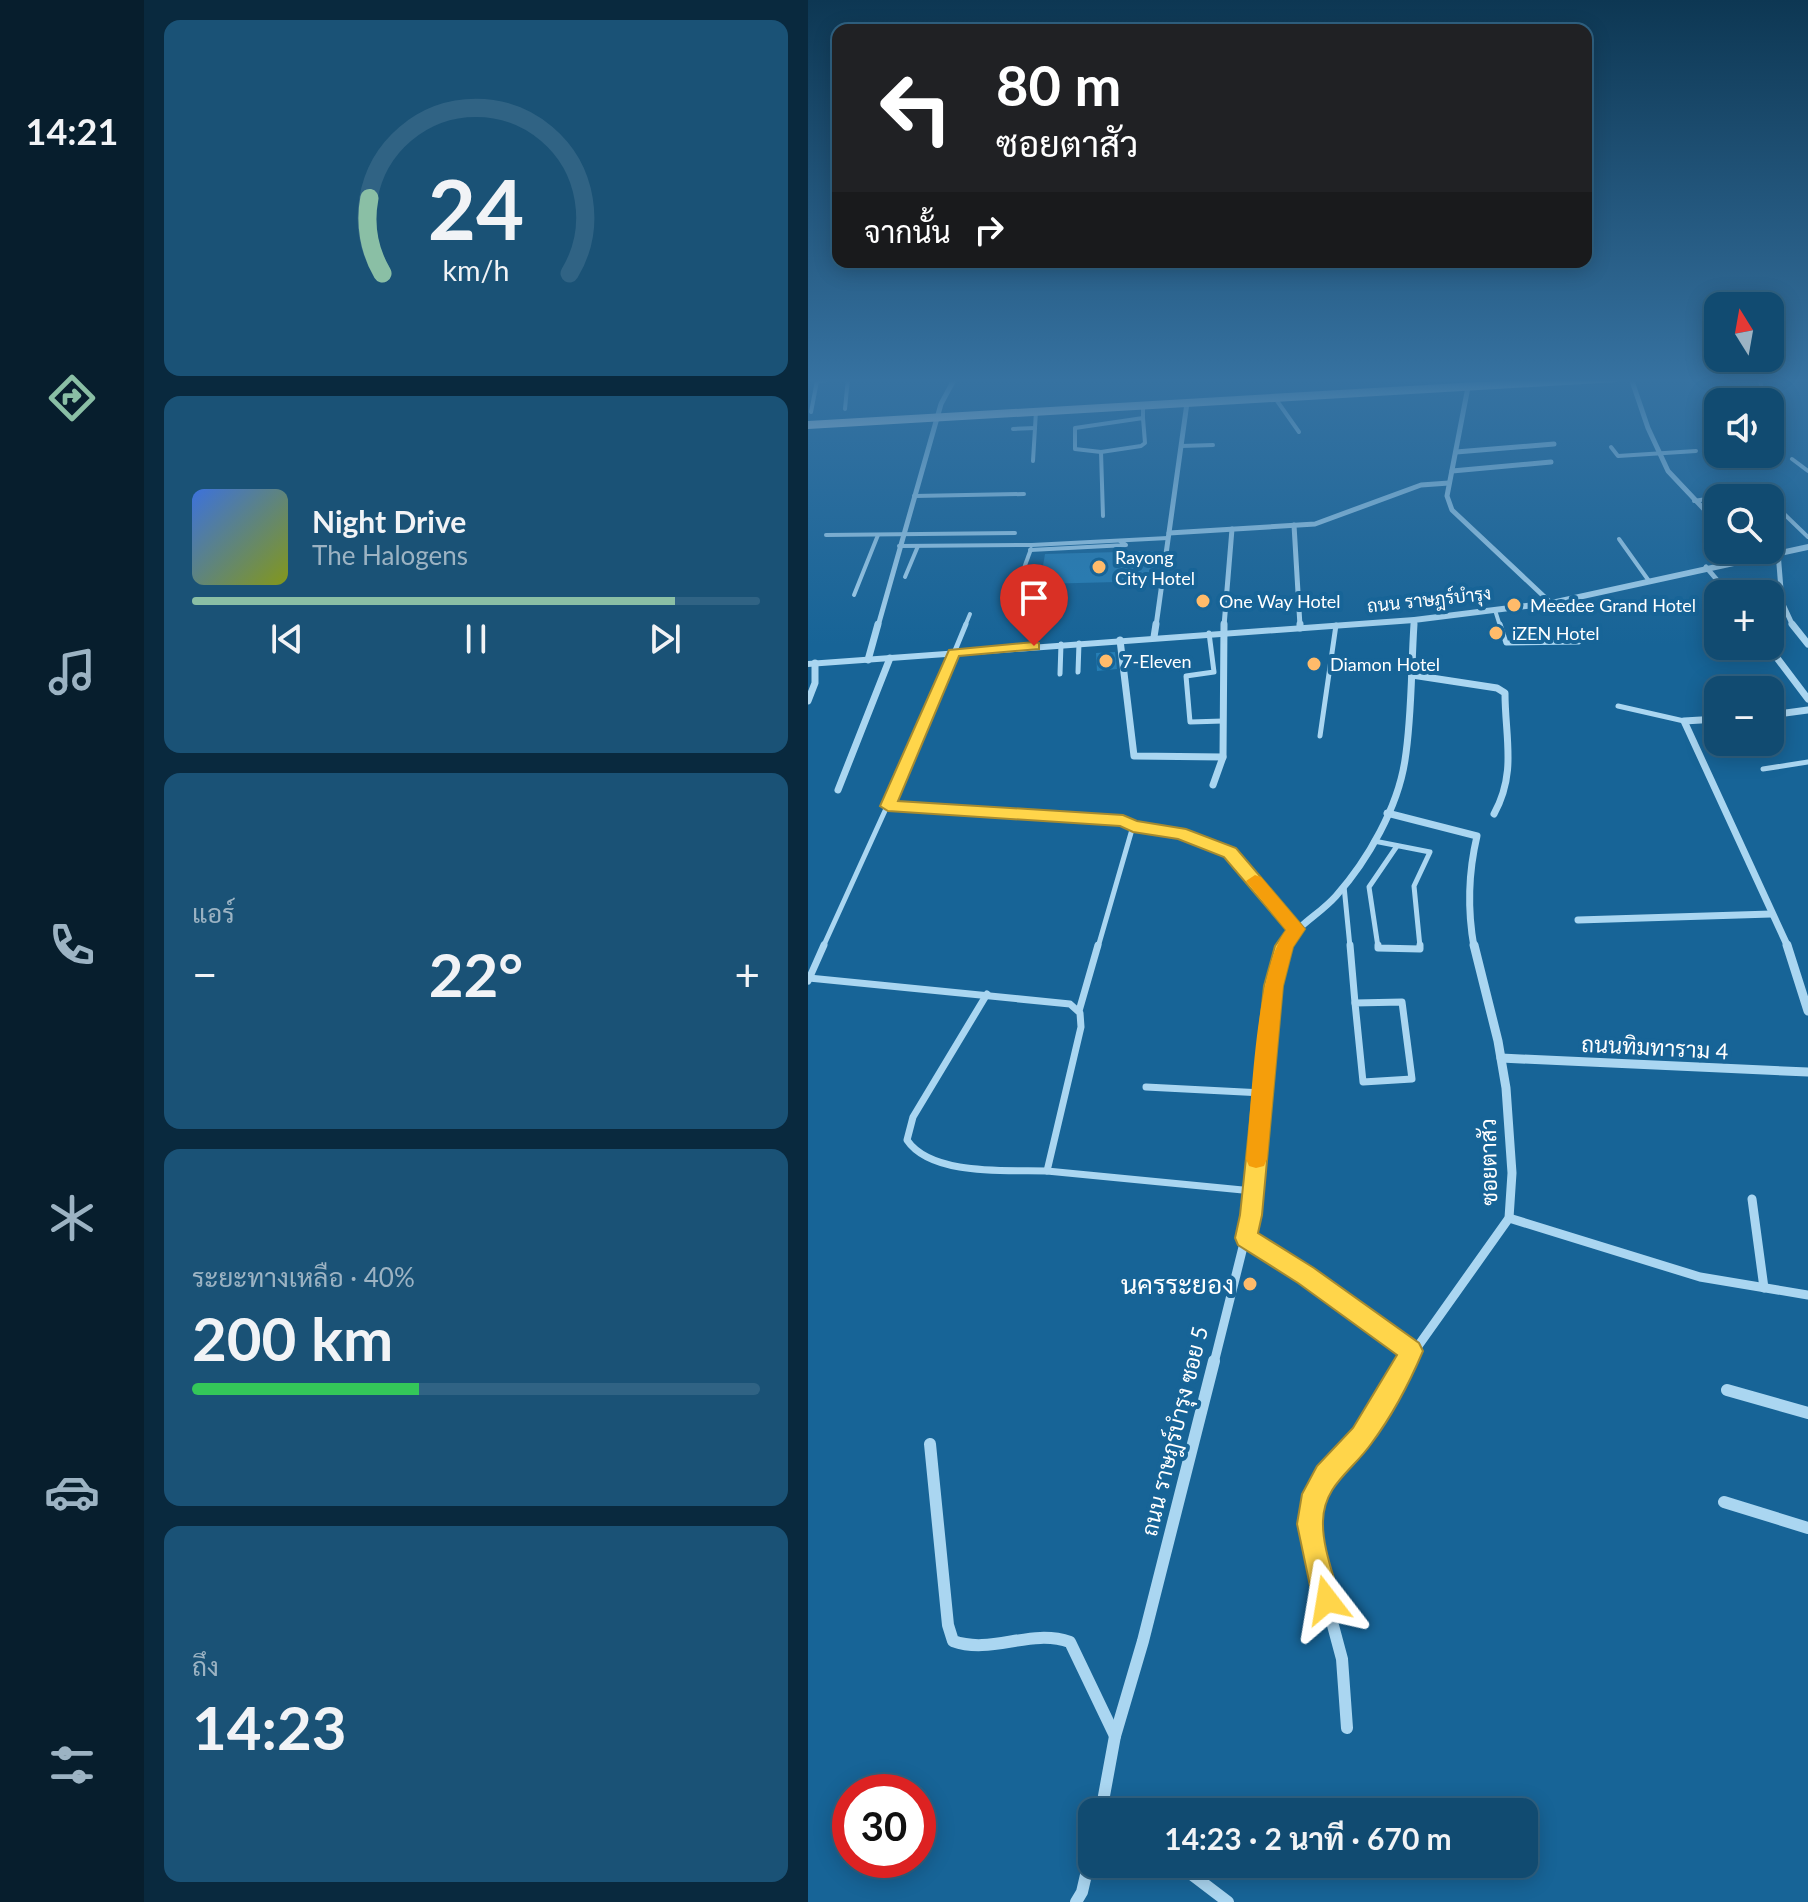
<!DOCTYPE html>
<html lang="th">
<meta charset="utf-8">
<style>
:root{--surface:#114b71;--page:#1a5276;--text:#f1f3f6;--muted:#9cb3c3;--line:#306384;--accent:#8abfa5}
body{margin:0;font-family:Lato,Sarabun,sans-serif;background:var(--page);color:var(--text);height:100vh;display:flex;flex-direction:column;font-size:30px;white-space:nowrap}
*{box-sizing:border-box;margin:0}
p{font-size:26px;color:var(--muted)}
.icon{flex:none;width:44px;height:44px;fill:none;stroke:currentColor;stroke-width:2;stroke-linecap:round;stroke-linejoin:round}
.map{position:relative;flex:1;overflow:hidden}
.sheet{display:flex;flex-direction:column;gap:20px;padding:20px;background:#09293e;width:664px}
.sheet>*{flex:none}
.banner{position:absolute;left:24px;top:24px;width:760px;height:244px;border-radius:16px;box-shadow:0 4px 20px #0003,0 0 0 2px var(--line);background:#202124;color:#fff;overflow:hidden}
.needle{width:52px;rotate:349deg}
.fabs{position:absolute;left:896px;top:292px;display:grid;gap:16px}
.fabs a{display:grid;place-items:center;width:80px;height:80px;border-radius:16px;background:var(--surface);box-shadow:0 4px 20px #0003,0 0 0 2px var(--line);font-size:40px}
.speed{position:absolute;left:24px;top:1774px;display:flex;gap:16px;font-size:40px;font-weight:700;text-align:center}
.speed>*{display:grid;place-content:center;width:104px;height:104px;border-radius:50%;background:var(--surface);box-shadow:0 4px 20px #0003,0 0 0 2px var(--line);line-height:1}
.speed .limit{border:12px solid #d22;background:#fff;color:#111}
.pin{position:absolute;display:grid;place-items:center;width:68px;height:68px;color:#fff;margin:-82px -34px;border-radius:50% 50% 50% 0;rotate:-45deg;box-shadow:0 0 8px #0007}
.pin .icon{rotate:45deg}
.me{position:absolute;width:88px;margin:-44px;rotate:346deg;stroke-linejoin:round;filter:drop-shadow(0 0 6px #0008)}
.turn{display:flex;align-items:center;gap:28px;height:168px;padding:0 32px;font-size:36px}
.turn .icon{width:104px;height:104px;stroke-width:2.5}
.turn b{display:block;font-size:56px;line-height:68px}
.then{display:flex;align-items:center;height:76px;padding:0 32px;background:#0003;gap:16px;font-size:30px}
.big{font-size:60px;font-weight:700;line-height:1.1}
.sheet .widget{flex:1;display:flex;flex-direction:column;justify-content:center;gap:12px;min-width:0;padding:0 28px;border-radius:16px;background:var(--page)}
.sheet .dial{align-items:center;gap:0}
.dial svg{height:208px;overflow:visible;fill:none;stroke:var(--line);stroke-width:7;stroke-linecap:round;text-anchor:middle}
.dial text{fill:var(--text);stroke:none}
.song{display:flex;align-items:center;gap:24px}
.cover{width:96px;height:96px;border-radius:12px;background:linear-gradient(135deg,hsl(220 70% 55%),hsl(70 70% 35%))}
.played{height:8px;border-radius:4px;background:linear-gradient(90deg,var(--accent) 85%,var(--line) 85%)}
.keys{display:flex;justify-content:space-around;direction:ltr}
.heat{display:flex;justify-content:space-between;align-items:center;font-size:44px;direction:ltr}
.charge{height:12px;border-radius:6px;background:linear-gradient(90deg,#34c759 40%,var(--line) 0)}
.trip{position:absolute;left:270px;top:1798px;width:460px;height:80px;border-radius:16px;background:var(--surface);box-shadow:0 4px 20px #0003,0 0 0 2px var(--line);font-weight:700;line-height:80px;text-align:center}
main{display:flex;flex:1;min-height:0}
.menu{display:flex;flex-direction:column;width:144px;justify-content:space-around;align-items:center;background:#071e2d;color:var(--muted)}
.menu .icon{width:56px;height:56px}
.menu .current{color:var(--accent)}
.menu b{font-size:36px;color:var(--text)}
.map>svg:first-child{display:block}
.building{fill:#267eb5}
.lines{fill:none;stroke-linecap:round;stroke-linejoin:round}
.service-far2{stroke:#aad6f1;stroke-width:4}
.service-far1{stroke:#aad6f1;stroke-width:5}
.service{stroke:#aad6f1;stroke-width:7}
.minor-far3{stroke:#aad6f1;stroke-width:5}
.minor-far2{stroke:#aad6f1;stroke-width:7}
.minor-far1{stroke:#aad6f1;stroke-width:9}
.minor{stroke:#aad6f1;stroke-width:12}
.tertiary{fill:#aad6f1;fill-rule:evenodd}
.primary{fill:#f4faff;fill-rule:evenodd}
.route{fill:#ffd54a;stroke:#a68a30;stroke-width:2}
.slow{fill:#f59e0b}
.poi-dot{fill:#ffbb6a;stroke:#176497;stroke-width:3}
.labels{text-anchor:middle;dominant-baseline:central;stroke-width:8;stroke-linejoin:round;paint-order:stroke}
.far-poi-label{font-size:18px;fill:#fff;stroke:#176497;text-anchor:start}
.far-street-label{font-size:18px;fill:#fff;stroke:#176497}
.street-label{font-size:22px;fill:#fff;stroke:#176497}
.near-poi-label{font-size:26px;fill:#fff;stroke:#176497;text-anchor:end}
</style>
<main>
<nav class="menu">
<b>14:21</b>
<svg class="icon current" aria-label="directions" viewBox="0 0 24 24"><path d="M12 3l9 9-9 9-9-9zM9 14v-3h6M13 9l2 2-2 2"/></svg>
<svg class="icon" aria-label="music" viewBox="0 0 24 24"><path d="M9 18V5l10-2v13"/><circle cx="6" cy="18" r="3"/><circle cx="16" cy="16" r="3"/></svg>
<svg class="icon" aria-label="phone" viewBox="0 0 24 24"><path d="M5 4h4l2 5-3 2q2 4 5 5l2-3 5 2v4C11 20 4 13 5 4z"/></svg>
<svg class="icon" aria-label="climate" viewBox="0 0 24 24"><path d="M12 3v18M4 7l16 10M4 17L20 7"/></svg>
<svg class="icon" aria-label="car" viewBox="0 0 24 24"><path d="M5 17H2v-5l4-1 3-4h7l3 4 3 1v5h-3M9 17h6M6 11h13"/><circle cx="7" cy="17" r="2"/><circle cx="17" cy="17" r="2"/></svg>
<svg class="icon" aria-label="filters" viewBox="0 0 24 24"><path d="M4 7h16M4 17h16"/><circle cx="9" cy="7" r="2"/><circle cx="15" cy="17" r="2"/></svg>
</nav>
<section class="sheet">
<div class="widget dial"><svg viewBox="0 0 100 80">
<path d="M14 69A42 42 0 1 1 86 69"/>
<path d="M14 69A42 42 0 0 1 9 40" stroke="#8abfa5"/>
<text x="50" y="56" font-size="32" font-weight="700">24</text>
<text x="50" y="72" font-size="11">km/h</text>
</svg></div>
<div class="widget">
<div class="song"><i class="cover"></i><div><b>Night Drive</b><p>The Halogens</p></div></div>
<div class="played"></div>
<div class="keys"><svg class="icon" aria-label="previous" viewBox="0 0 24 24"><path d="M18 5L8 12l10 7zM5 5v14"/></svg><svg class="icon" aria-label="pause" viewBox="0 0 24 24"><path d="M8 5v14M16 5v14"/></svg><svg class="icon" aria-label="next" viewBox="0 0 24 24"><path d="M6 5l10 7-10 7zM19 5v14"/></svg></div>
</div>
<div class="widget"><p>แอร์</p>
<div class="heat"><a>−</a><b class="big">22°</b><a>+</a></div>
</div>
<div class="widget"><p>ระยะทางเหลือ · 40%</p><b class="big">200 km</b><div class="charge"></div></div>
<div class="widget"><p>ถึง</p><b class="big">14:23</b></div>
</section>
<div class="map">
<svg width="1000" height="1902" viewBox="0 0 1000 1902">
<rect width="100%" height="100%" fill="#176497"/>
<g class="building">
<polygon points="348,551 347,581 232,584 237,554"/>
<polygon points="307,652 309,669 289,671 288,653"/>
</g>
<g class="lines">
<g class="service-far2">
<polyline points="951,378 958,402"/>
<polyline points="467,398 491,432"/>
<polyline points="335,405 335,418"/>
<polyline points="37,409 40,378"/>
<polyline points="3,412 9,381 39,378"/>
<polygon points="335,418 337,443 333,446 293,452 267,449 267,428"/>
<polyline points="205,429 227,428"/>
<polyline points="373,446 405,445"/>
<polyline points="803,447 810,456 888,451"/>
<polyline points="293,452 295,516"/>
<polyline points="984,459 1000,471"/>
<polyline points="225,461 228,411"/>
<polyline points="106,496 216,494"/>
<polyline points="886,501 948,491"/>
<polyline points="973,511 1000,537"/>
<polyline points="18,535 207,533"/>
<polyline points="811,539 841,581"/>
<polyline points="91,546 224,545 360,538"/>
<polyline points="222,550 318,545 312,541"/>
<polyline points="97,577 110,546"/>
<polyline points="212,579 223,549"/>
<polyline points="46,595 70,535"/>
<polyline points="687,610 692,626"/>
<polyline points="157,626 162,614"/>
</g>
<g class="service-far1">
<polyline points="692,624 698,643 771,642"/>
<polyline points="401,633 406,672 378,676 382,722 415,721"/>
<polyline points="146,653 158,624"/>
<polyline points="270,672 271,643"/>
<polyline points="252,674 253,644"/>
<polyline points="810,706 876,721"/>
<polyline points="512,736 528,625"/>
<polyline points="955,769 1000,762"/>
<polyline points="80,806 315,820 325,826 290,947"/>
<polyline points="325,826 373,833 422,852 488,929"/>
<polyline points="566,841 622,852 606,886 612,947"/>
<polyline points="536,886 542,947"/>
<polyline points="15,947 91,780"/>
<polyline points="570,947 561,887 589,846"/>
</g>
<g class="service">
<polyline points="542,945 547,1003"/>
<polyline points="570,945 570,948 612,949 612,945"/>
<polyline points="1,978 262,1004 272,1013 273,1027 239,1171 445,1191"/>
<polyline points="0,981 16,945"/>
<path d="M179,994l-74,123 -6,23c24,36 100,30 140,31"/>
<polygon points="594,1002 604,1079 555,1082 547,1003"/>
<polyline points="271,1011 290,945"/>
<polyline points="338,1087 455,1093"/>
</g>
<g class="minor-far3">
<polyline points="823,378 840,428 860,471 910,524"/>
<polyline points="660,387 639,496 644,510 743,603"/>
<polyline points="648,452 746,444"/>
<polyline points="644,471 743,462"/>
<polyline points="486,525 492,626"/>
<polyline points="361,533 507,524 613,485 641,483"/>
<polyline points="937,550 944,557"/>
<polyline points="970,552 974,602 985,626"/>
<polyline points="898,567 921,594"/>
<polyline points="70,626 133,404 147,378"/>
<polyline points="348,626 379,403"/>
<polyline points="416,626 424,529"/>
<polyline points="606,626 606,620"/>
</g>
<g class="minor-far2">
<polyline points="492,624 492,628"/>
<polyline points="984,624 1000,644"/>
<polyline points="346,637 348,624"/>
<polyline points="312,640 326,756 415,757"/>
<polyline points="960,646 1000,699"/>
<polyline points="60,660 70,624"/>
<path d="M604,675l85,13 8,5c0,45 12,79 -11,121"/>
<polyline points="0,701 7,683 7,663"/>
<polyline points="962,715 1000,710"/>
<polyline points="910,719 876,721 980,947"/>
<polyline points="91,780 146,653"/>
<polyline points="405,785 415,757 416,624"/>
<polyline points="30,790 82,658"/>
<path d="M579,813l90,23c-9,38 -10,72 -3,111"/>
<polyline points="770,920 963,914"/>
<path d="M476,947c16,-25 34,-31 52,-51 32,-36 62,-89 69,-136 7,-44 6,-91 9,-136"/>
</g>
<g class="minor-far1">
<polyline points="979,945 1000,1011"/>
<polyline points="693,1058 1000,1072"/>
<polyline points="944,1199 956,1288"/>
<polyline points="701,1218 892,1277 1000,1295"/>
<polyline points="438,1238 498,1276 603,1351"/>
<polyline points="406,1363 443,1215 466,986 477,945"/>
<polyline points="598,1363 701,1218 704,1173 698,1088 690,1041 666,945"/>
</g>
<g class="minor">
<polyline points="919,1390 1000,1413"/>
<path d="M122,1444l18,181 5,16c39,14 77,-13 117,1l45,94"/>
<polyline points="916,1502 1000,1528"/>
<polyline points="539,1728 534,1659 505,1551 502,1511 510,1485 557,1433 599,1361"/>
<polyline points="293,1812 307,1736 335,1641 406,1361"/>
<polyline points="370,1864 420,1902"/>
<polyline points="268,1902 274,1892 284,1849"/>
</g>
<polygon class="tertiary" points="1000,544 1000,550 743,606 606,623 0,667 0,661 606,617 743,600"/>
<polygon class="primary" points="739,378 815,378 809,382 0,429 0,421"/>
</g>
<linearGradient id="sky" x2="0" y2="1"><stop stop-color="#0d3753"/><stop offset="0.59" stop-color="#3672a1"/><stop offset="1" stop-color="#3672a1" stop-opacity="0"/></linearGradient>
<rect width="1000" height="645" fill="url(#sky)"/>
<path class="route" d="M226,642l5,1v6l-80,7 -61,145 225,14 14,6 49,8 50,19 69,81 -12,18 -10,39 -21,229 -4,18 56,35 105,75 4,8c-14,33 -31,65 -52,93 -19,27 -47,41 -48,77 -1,25 11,55 17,79l-4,10 -9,4 -10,-4 -4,-10 -16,-76 5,-30 15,-28 36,-38 44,-73 -99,-72 -60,-38 -3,-7 5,-23 24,-229 11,-40 11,-16 -62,-73 -46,-18 -45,-7 -13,-6 -232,-15 -8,-5 69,-156z"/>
<path class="slow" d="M447,875l6,2 44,52 -12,18 -10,39 -16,173 -3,7 -8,2 -7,-2 -3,-7c6,-56 9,-188 40,-229l-40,-49z"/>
<g class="poi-dot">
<circle cx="291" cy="567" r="8"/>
<circle cx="395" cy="601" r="8"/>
<circle cx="706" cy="605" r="8"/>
<circle cx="688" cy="633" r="8"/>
<circle cx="298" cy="661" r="8"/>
<circle cx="506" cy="664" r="8"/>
<circle cx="442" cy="1284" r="8"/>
</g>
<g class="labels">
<g class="far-poi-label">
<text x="307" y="557">Rayong<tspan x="307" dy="21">City Hotel</tspan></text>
<text x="411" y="601">One Way Hotel</text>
<text x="722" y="605">Meedee Grand Hotel</text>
<text x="704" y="633">iZEN Hotel</text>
<text x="314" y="661">7-Eleven</text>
<text x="522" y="664">Diamon Hotel</text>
</g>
<g class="far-street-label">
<text transform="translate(621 599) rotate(-6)">ถนน ราษฎร์บำรุง</text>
</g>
<g class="street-label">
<text transform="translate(847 1047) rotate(3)">ถนนทิมทาราม 4</text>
<text transform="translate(680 1162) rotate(-91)">ซอยตาสัว</text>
<text transform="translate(366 1431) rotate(-76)">ถนน ราษฎร์บำรุง ซอย 5</text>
</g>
<g class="near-poi-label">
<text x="426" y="1284">นครระยอง</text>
</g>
</g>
</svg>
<div class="fabs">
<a><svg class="needle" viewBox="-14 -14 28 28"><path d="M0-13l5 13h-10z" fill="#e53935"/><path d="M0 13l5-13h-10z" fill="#9cb3c3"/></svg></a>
<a><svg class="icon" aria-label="sound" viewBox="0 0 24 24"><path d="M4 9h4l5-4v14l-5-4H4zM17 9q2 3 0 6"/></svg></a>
<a><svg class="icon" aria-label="search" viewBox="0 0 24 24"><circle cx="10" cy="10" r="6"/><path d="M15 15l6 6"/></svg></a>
<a>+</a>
<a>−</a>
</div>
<div class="speed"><div class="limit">30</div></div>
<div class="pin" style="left:226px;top:646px;background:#d93025"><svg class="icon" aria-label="arrive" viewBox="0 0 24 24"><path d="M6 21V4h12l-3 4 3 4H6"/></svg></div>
<svg class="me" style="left:519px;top:1600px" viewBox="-20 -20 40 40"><path d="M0-17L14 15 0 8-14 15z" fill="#ffd54a" stroke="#fff" stroke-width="4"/></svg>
<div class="trip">14:23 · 2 นาที · 670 m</div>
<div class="banner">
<div class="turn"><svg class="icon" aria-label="left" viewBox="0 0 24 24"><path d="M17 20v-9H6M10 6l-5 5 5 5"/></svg><div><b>80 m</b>ซอยตาสัว</div></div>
<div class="then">จากนั้น<svg class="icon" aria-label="right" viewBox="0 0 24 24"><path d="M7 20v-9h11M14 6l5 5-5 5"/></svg></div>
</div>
</div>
</main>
